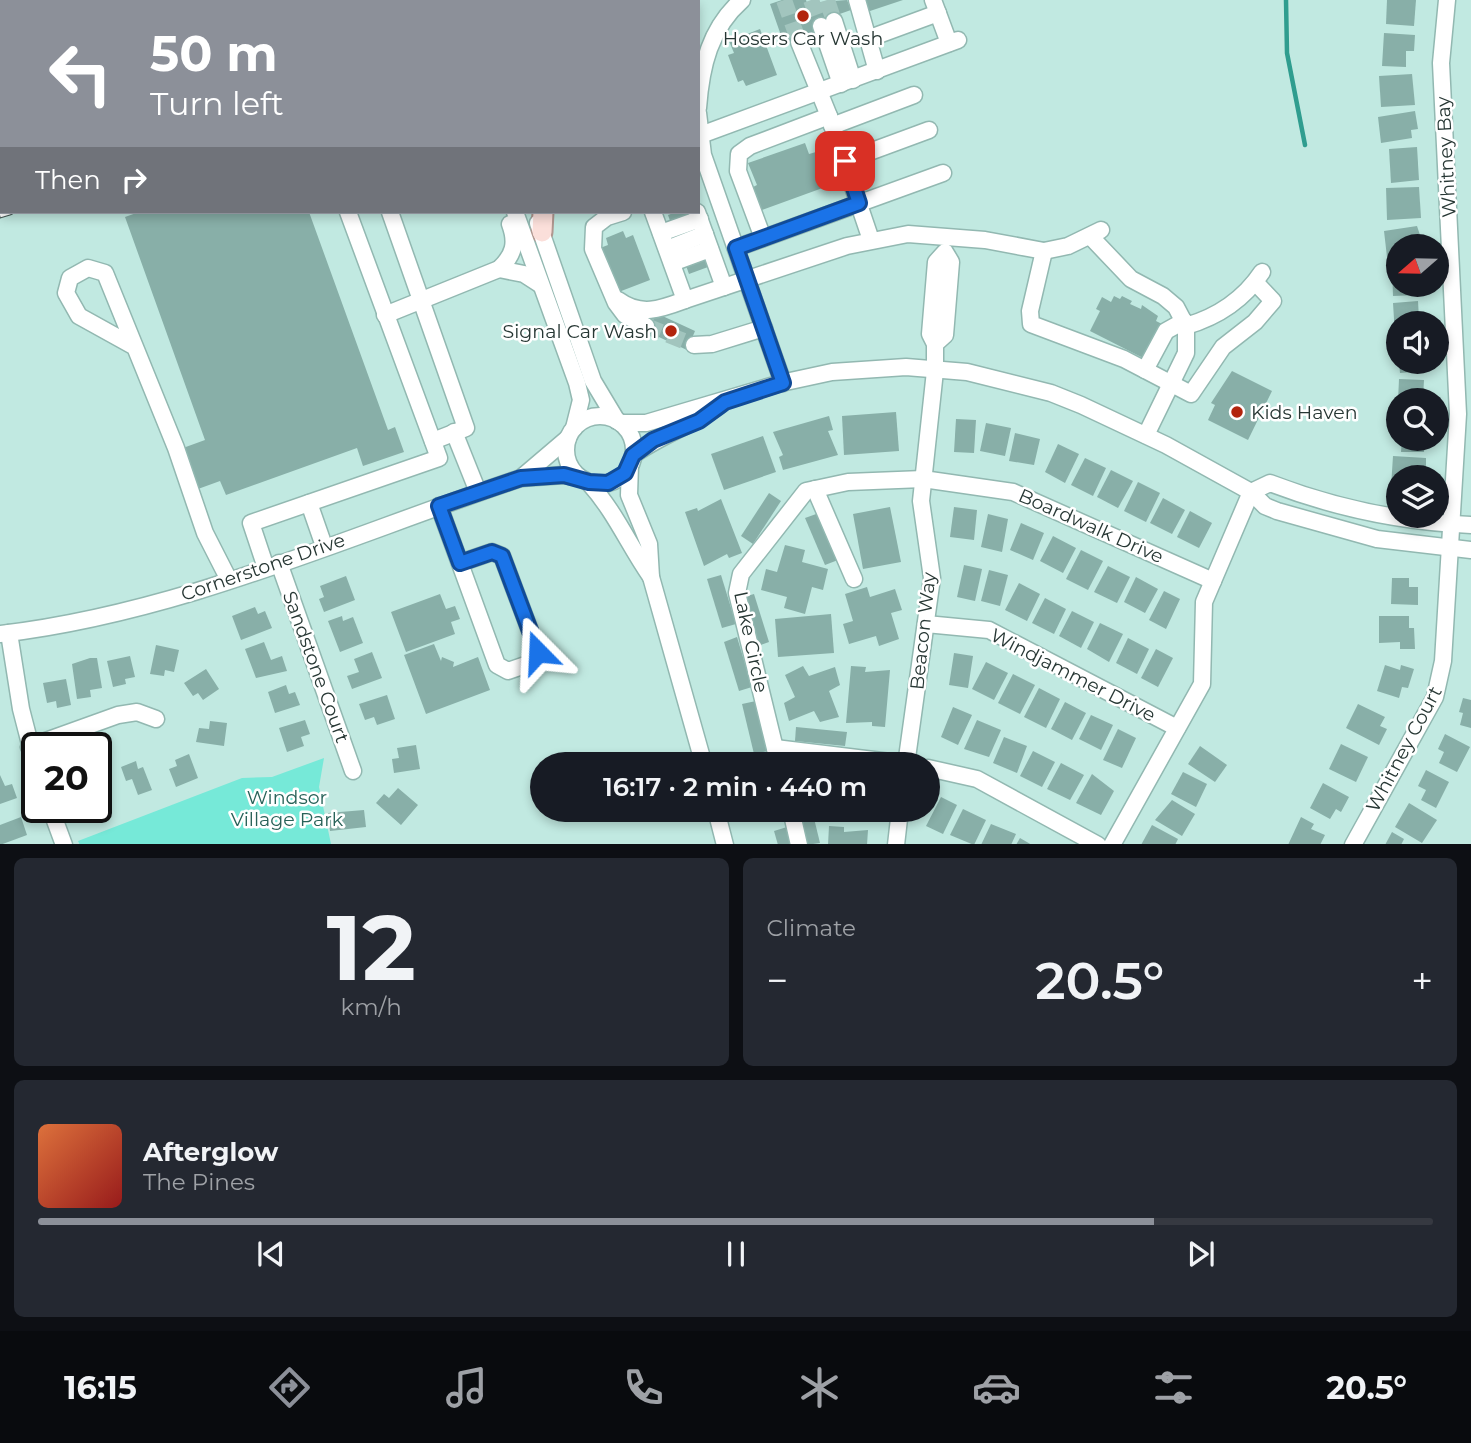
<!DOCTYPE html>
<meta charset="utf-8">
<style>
:root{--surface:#171b24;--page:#242831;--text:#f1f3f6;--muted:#9ea1a6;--line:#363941;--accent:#8c9099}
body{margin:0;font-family:Montserrat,sans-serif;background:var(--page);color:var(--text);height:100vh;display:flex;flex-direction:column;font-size:26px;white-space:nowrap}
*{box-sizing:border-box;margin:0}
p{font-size:23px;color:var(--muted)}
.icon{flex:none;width:38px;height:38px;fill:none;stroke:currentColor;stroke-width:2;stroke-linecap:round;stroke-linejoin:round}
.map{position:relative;height:844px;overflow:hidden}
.sheet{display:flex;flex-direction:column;gap:14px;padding:14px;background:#0d0f14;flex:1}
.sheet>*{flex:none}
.top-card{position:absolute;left:0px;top:0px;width:700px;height:214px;box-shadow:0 4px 10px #0003;background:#8c9099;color:#fff;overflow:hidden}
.needle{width:46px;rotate:250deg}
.fabs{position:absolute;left:1386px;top:234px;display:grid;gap:14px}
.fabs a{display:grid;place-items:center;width:63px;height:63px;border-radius:50%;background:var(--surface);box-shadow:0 4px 10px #0003;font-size:35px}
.speed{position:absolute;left:21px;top:732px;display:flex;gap:14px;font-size:35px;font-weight:700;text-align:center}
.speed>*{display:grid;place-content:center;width:91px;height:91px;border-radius:50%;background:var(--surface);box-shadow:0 4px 10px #0003;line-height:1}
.speed .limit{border:4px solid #111;border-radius:10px;background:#fff;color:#111}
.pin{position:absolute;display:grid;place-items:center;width:60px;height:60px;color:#fff;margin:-30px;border-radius:14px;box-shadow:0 4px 10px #0006}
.me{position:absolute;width:77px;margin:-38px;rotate:339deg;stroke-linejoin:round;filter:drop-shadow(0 0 5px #0008)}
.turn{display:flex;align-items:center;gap:24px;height:147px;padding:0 35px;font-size:32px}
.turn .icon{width:91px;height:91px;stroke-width:2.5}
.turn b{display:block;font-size:49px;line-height:60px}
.then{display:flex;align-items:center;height:66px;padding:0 35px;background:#0003;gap:14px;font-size:26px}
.big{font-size:52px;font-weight:600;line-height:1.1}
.sheet .card{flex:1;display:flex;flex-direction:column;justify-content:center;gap:10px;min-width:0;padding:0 24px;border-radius:10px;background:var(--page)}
.sheet .dial{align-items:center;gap:0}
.dial b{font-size:91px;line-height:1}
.song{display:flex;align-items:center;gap:21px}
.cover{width:84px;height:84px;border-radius:10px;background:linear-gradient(135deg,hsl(20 70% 55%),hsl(0 70% 35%))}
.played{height:7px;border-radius:4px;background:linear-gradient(90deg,var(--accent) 80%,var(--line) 80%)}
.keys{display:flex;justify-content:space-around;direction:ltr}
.heat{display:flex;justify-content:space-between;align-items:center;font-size:38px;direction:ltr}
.sheet .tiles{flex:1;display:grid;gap:14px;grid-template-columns:1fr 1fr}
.card:last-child{grid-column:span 2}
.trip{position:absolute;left:530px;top:752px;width:410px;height:70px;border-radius:35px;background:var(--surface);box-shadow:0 4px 10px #0003;font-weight:600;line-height:70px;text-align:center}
.tab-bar{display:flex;height:112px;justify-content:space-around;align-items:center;background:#090b0e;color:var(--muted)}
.tab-bar .icon{width:49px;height:49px}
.tab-bar .current{color:var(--accent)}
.tab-bar b{font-size:32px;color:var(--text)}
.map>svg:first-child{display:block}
.green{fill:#76e9d8}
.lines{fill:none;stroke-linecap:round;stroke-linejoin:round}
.stream{stroke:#2f9d8f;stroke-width:4.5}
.building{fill:#88afa8}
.minor-tunnel{stroke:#a2c5be;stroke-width:16;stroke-dasharray:16 8;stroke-linecap:butt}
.minor-casing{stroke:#92b8b1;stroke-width:19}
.major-casing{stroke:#b09790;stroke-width:23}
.minor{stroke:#fff;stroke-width:16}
.major{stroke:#fbdfda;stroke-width:19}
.rail-casing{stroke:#455955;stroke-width:7}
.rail{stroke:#fff;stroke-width:4.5;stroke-dasharray:13;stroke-linecap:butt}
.route-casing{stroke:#114b97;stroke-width:18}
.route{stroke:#1a73e8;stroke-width:12}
.poi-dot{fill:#b2240d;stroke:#fff;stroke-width:2.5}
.labels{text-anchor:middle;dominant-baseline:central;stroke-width:5;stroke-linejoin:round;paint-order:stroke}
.poi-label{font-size:19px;fill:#273734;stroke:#fff}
.street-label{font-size:19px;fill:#273734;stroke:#fff}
.park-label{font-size:19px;fill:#286259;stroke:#fff}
</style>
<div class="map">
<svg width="1471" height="845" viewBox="0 0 1471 845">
<rect width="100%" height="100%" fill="#c1e9e1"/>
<polygon class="green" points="324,758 319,787 331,844 80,845 78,841 242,778 272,777"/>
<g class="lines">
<polyline class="stream" points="1286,0 1287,53 1305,145"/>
</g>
<g class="building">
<polygon points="782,0 806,0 807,3 847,0 851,10 814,23 819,35 784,44 770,4"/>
<polygon points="862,0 903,0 867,12"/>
<polygon points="1387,0 1416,0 1414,26 1386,24"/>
<polygon points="760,29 777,75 746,86 743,80 738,82 728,55 734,53 729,41"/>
<polygon points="1384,33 1415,35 1414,51 1406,51 1406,67 1382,66"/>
<polygon points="1412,74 1415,105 1381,107 1379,76"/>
<polygon points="1415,111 1418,129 1411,130 1412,138 1381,143 1378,117"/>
<polygon points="805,143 809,154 816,152 828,186 759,211 751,188 757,185 748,163"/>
<polygon points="1417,147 1419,180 1391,183 1389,149"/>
<polygon points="1419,187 1421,218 1387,220 1386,188"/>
<polygon points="139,212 309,212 388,430 395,427 404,452 363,466 357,448 226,495 220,481 198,489 183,448 205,440 125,217"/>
<polygon points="676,212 688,212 708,267 689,274 668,215"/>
<polygon points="1417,226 1424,247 1398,247 1398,255 1387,257 1384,231"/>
<polygon points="623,231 626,238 633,235 650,280 616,293 600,248 608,245 606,238"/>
<polygon points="1392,265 1398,265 1398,285 1417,285 1418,295 1393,296"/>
<polygon points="1114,296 1120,299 1122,296 1132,301 1130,304 1141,309 1142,305 1158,316 1156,321 1162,324 1145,359 1090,331 1100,311 1096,309 1102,297 1111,302"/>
<polygon points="1418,301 1419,319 1427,319 1428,324 1398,324 1398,335 1395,335 1393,303"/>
<polygon points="656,313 695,331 687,350 648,332"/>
<polygon points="1399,362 1423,362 1423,371 1400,373"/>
<polygon points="1232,371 1272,391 1248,440 1208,420 1215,405 1211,403"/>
<polygon points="1399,379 1424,380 1423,398 1432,401 1398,401"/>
<polygon points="896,412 899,451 844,455 842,416"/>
<polygon points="829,416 833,430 828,431 838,455 783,470 779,457 783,455 773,432"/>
<polygon points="956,419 976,420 974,453 954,452"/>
<polygon points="986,423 1011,428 1005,456 980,451"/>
<polygon points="1015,433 1040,439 1034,465 1009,461"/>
<polygon points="763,436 776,472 724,490 711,454"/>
<polygon points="1402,439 1425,439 1424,452 1401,452"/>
<polygon points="1058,444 1079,454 1065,483 1045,472"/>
<polygon points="1393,456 1426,458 1426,472 1419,472 1418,478 1398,478 1398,487 1391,487"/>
<polygon points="1085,458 1106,468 1093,496 1071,485"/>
<polygon points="1111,470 1133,481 1118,508 1097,497"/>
<polygon points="1138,482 1160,493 1146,522 1124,511"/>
<polygon points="769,493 781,501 753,544 741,536"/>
<polygon points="1163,498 1185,510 1172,534 1150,523"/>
<polygon points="721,499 742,553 729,558 727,554 704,566 685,512 697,508 698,511"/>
<polygon points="890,507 901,562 863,569 853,514"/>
<polygon points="954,507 977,510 974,540 950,537"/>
<polygon points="1190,511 1212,523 1199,548 1177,537"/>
<polygon points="819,513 838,560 825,565 805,518"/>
<polygon points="988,514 1008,519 1002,552 981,547"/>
<polygon points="1021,523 1044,533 1033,560 1010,550"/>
<polygon points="1053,536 1076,548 1063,573 1040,561"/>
<polygon points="785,545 805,550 802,562 828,569 823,590 812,587 805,614 784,608 787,597 761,590 766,569 777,572"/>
<polygon points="1081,550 1103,561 1088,590 1066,579"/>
<polygon points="964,565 982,569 975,601 957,597"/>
<polygon points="1108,566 1130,577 1117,603 1094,592"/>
<polygon points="989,570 1008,575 1000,606 981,601"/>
<polygon points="721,575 736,624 722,628 707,579"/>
<polygon points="346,576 355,600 324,612 319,599 324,597 320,586"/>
<polygon points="1136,577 1158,589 1145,613 1124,602"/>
<polygon points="1392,578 1409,578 1409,587 1418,587 1418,605 1391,604"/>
<polygon points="1019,583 1040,594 1027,621 1005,610"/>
<polygon points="867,587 870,597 895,589 902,610 891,613 899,639 879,646 876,636 849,644 843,624 853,621 845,594"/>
<polygon points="1164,591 1180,599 1166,629 1149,620"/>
<polygon points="440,594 446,609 455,606 460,619 451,622 455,634 406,652 391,612"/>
<polygon points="754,594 769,642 755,647 740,598"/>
<polygon points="1045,598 1066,609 1054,634 1032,623"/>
<polygon points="255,607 258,614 265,611 272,628 241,640 232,616"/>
<polygon points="1072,611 1094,622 1081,648 1059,636"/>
<polygon points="831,614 834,653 778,657 775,619"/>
<polygon points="342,616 343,621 353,617 363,643 340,652 328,621"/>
<polygon points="1379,616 1409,616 1409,628 1414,628 1415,649 1400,649 1400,642 1379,643"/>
<polygon points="1100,623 1123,634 1109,662 1087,649"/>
<polygon points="737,637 752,687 739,691 724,642"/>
<polygon points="1128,638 1149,649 1137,674 1116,663"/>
<polygon points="264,642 271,660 282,656 287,671 256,678 245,649"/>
<polygon points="434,644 441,661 442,657 454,662 453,667 478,657 490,690 426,714 404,655"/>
<polygon points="156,645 179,650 174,672 165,670 164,676 150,674"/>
<polygon points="1156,649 1173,658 1158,687 1141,678"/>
<polygon points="372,652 382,678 352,689 347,676 359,672 354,659"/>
<polygon points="954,653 973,656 968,688 949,685"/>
<polygon points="130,656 135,677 125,679 126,684 113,687 107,661"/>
<polygon points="90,658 97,658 102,688 90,690 91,697 77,699 72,664"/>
<polygon points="986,662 1008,673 994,700 972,689"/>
<polygon points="1385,665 1400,670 1401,665 1414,669 1408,688 1402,687 1399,698 1377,691"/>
<polygon points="803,666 809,676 835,667 840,685 829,691 839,717 820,722 814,711 789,721 784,703 795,697 785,675"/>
<polygon points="851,666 866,667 865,672 890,670 885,727 872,726 872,722 846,723"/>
<polygon points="206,669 219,689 203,700 198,693 193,696 184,683"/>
<polygon points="1013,674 1035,685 1020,714 998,703"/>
<polygon points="66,679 71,705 57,708 56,701 47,703 43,683"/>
<polygon points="286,685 289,694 295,692 300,705 275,713 268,692"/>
<polygon points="1039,688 1060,699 1046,728 1024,717"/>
<polygon points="387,695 395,719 377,725 374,717 365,720 359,704"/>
<polygon points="1463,698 1471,700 1471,728 1460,725 1463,713 1459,712"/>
<polygon points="756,701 768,751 754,754 742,704"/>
<polygon points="1065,702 1086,713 1072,740 1051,729"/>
<polygon points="1358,704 1385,717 1380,726 1387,729 1379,745 1346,728"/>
<polygon points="953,707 972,715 958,745 941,737"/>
<polygon points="1091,715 1113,725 1101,750 1079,739"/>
<polygon points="305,720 310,734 301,737 304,746 287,752 279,728"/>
<polygon points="977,720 1001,730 989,757 964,749"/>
<polygon points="210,721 227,723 224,746 196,742 199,728 209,729"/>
<polygon points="796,727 847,732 845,746 795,741"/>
<polygon points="1118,729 1136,738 1122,768 1103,760"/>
<polygon points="1445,734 1470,747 1457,772 1439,763 1444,752 1438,749"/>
<polygon points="1004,737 1027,746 1017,773 993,763"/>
<polygon points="1341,744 1368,757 1356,782 1329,769"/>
<polygon points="416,745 420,769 394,773 392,759 399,758 397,748"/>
<polygon points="1200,746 1227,765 1215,782 1188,764"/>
<polygon points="1033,751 1055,762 1042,787 1020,776"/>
<polygon points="189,754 198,778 176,787 169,769 177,766 175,760"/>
<polygon points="805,757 856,765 805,765"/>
<polygon points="136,761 138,769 143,767 152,790 138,795 132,779 126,781 121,767"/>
<polygon points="1061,763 1084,775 1070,800 1047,789"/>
<polygon points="1426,770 1449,782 1436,808 1421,800 1426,790 1418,786"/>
<polygon points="1183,772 1207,784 1196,807 1171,794"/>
<polygon points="1092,774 1114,791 1101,815 1076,803"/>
<polygon points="0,775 5,786 12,784 17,798 0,804"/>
<polygon points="1323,783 1349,797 1341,812 1336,809 1330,819 1310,808"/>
<polygon points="101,785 110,809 91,817 87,807 79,810 78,807 96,807 96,787"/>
<polygon points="398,788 418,805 401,825 376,803 384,794 389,798"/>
<polygon points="941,797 957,805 943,834 926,826"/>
<polygon points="1172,800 1195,814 1182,836 1155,820"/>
<polygon points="1409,803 1437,820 1422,843 1395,827"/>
<polygon points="963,809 986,820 974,845 950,835"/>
<polygon points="364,810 366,827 330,831 328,813"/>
<polygon points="769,810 783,810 784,813 771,817"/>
<polygon points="798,810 812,810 820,843 806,845"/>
<polygon points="819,810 874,810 873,821 818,817"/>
<polygon points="21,817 27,835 0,845 0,825"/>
<polygon points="1301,817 1314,824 1311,829 1325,835 1320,845 1288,845"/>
<polygon points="991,824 1016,834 1011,845 981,845"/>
<polygon points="1152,825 1178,839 1175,845 1141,845"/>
<polygon points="829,826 844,827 844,832 868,830 867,845 828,845"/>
<polygon points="787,827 793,845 778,845 774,831"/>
<polygon points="1392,832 1404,839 1401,845 1385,845"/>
<polygon points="1020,838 1032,845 1016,845"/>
</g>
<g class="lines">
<g class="minor-tunnel">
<polyline points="784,0 799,42"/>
<polyline points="811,0 821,26"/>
<polyline points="827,0 834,21"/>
<polyline points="646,326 694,345"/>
</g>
<g class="minor-casing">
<g id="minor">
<polyline points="117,0 117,2"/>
<polyline points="439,0 439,2"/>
<polyline points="458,0 459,2"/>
<polyline points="857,0 877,71"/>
<polyline points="933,0 949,43"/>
<polyline points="50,2 55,0"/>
<polyline points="200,2 205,0"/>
<polyline points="0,20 2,19"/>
<polyline points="834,21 853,80"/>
<polyline points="821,26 841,84"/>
<polyline points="870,38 938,13"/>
<polyline points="799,42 829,116 871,240"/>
<polyline points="0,56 2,55"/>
<polyline points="0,91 2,91"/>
<path d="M698,108c3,-42 12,-80 44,-108"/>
<polyline points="698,113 703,155 783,383"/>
<polyline points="832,126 914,95"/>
<polyline points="698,136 958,40"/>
<polyline points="845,161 929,130"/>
<polyline points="390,212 466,428 433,441"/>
<polyline points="515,212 577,383 581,400 574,428"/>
<polyline points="623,212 607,217 594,227 593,249 616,303 625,315 646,326"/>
<polyline points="653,212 685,300 847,246 908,234 985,240 1044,251 1068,246 1101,230"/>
<polyline points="697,212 724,287"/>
<polyline points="538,223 593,381 617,421"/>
<polyline points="661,233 700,219"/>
<polyline points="1091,237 1131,279 1163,296 1176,307 1186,326 1186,353 1146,435"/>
<polyline points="763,238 738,171 739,154 750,146 829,116"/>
<polyline points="736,248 943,173"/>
<polyline points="667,249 705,234"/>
<polyline points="1044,251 1030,311 1031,324 1124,359 1191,394 1223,347 1255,322 1273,301 1255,282"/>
<polyline points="672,263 710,249"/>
<polyline points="499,269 524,274 541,285"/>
<path d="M618,300c23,17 43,9 67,0"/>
<path d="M385,315l114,-46c15,-14 18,-26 11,-45"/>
<path d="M1186,326c31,-9 58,-27 76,-54"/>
<polyline points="694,345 712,344 764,328"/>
<polyline points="135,347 79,316 66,293 70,278 88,268 105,273 176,448 205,533 229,580"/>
<polyline points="1145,370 1166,331 1184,321"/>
<circle cx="600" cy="450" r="34"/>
<polyline points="621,423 646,423 781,383 832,372 906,367 967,372 1051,393 1081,405 1166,445 1251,492 1265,506 1277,511 1377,539 1471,550"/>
<polyline points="454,432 478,492"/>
<path d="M633,455c28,-20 60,-30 87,-50"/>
<polyline points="630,465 629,495 649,544 651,577 704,765"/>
<polyline points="521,478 568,438"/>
<path d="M589,483c27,30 39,61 62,94"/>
<polyline points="815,489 854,579"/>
<path d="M1251,492l19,-9c65,25 132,39 201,42"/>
<polyline points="309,503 324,546"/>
<polyline points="439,506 497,665 508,671 534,662 538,652 502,556 492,552 460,563"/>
<polyline points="279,563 353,771"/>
<polyline points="266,568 251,523 439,458 348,212"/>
<polyline points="926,624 989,630 1177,728"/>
<polyline points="9,633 21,709 37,771"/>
<path d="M0,634c181,-21 350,-99 521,-156l43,-3 16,3"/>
<polyline points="29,747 118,715 137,712 156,719"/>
<polyline points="775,748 915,765"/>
<polyline points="779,765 737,593 741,574 806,491 848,482 923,479 1013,492 1213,581"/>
<polyline points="906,765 932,578 921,501 935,371 935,344 930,334 936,262 945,252 951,262 945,335 935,344"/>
<polyline points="928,768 977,779 1098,845"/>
<polyline points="50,807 64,845"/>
<polyline points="716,810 725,845"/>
<polyline points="791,810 799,845"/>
<polyline points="896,845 900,810"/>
<polyline points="1112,845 1202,684 1204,602 1251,492"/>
<polyline points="1353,845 1435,697 1443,661 1458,414 1441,63 1447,0"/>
</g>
</g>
<g class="major-casing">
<g id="major">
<polyline points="391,2 393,0"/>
<polyline points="468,2 473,0"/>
<polyline points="529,2 533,0"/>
<polyline points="0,165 2,164"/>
<polyline points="542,232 543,212"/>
</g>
</g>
<use href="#minor" class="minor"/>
<use href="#major" class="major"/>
<g class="rail-casing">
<g id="rail">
<polyline points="594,2 599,0"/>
<polyline points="0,215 10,212"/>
</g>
</g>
<use href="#rail" class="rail"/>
</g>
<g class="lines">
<g class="route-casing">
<polyline id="route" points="538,652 502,556 492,552 460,563 439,506 521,478 564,475 589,482 608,483 625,473 633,455 653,440 699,421 725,402 783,383 736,248 859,203 845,161"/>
</g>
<use href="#route" class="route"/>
</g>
<g class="poi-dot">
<circle cx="803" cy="16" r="7"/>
<circle cx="671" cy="331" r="7"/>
<circle cx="1237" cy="412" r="7"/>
</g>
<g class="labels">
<g class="poi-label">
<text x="803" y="38">Hosers Car Wash</text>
<text x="657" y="331" text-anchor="end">Signal Car Wash</text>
<text x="1251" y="412" text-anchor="start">Kids Haven</text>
</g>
<g class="street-label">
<text transform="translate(1446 157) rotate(-93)">Whitney Bay</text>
<text transform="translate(1091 526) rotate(24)">Boardwalk Drive</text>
<text transform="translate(263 567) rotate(-19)">Cornerstone Drive</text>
<text transform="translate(923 631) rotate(-84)">Beacon Way</text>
<text transform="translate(751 642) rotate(78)">Lake Circle</text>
<text transform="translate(316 667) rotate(70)">Sandstone Court</text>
<text transform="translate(1073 675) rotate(27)">Windjammer Drive</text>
<text transform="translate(1404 749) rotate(-62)">Whitney Court</text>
</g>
<g class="park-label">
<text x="287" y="797">Windsor<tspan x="287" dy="22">Village Park</tspan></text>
</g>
</g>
</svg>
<div class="fabs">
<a><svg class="needle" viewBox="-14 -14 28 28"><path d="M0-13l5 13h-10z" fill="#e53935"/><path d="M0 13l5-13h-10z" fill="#9ea1a6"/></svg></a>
<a><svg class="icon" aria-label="sound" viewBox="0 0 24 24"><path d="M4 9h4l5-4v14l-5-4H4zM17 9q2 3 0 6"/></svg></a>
<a><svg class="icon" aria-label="search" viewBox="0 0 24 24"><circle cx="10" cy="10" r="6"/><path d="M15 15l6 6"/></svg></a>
<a><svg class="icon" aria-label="layers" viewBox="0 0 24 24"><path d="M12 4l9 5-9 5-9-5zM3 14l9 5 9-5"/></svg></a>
</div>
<div class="speed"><div class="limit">20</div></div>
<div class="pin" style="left:845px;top:161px;background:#d93025"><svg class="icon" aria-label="arrive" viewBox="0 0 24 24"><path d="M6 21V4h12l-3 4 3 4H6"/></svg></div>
<svg class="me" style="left:538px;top:652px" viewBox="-20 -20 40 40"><path d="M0-17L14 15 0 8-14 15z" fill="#1a73e8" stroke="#fff" stroke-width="4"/></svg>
<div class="trip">16:17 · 2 min · 440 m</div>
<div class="top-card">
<div class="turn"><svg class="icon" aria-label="left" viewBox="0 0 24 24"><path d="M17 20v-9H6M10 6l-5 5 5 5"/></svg><div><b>50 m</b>Turn left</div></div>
<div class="then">Then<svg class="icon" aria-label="right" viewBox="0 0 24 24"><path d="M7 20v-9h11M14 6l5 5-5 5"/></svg></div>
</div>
</div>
<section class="sheet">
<div class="tiles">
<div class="card dial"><b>12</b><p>km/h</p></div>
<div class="card"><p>Climate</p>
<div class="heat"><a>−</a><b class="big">20.5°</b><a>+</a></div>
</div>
<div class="card">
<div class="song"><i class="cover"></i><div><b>Afterglow</b><p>The Pines</p></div></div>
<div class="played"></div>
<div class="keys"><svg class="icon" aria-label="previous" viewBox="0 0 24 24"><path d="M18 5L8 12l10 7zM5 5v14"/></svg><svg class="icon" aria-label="pause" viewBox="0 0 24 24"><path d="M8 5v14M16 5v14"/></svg><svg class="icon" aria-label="next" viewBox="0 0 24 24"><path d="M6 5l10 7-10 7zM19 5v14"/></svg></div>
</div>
</div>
</section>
<nav class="tab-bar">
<b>16:15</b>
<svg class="icon current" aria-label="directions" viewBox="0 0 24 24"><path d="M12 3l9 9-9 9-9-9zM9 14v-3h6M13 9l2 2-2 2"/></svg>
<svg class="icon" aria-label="music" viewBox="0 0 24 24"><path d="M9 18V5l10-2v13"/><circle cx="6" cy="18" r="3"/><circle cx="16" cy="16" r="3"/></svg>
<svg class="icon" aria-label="phone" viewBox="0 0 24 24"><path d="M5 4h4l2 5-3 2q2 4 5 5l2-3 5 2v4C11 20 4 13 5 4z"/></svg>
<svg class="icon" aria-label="climate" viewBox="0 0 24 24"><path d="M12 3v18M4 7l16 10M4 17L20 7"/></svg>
<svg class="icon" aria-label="car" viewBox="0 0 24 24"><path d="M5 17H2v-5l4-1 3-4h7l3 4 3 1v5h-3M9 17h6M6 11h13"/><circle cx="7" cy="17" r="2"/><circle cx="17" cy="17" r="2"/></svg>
<svg class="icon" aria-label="filters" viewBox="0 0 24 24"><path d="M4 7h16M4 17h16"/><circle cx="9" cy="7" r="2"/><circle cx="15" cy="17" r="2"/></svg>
<b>20.5°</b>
</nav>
